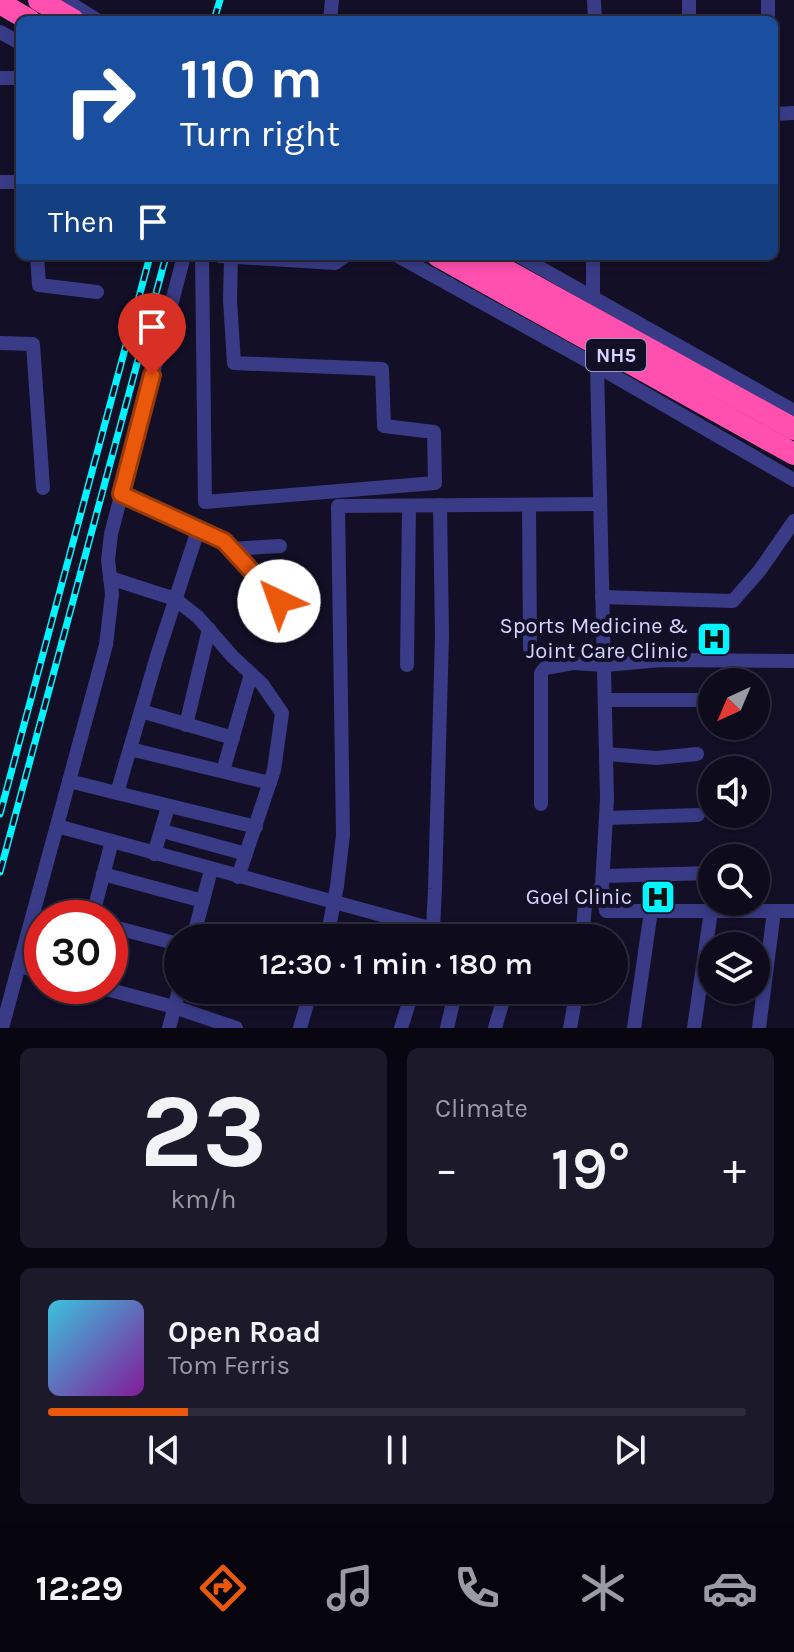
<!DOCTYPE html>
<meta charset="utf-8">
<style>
:root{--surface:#0e0b1d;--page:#1c192a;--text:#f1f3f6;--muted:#9b9ba4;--line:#2e2b3b;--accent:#ea580c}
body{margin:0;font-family:Karla,sans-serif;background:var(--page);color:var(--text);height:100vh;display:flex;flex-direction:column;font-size:30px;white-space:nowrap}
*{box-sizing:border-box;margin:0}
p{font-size:26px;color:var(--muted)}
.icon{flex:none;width:44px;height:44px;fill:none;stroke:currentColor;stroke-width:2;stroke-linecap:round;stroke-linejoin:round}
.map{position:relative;height:1028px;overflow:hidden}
.details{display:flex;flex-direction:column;gap:20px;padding:20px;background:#080610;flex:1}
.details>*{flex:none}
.hud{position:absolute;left:16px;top:16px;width:762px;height:244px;border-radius:12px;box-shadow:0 4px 12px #0003,0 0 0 2px var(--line);background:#1a4fa0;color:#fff;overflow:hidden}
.needle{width:52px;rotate:224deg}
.controls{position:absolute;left:698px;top:668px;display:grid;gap:16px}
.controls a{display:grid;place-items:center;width:72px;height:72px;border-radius:50%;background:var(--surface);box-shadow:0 4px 12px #0003,0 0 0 2px var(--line);font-size:40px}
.speed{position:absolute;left:24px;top:900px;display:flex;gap:16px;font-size:40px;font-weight:700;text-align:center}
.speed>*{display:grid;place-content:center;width:104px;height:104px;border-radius:50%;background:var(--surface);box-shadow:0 4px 12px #0003,0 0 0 2px var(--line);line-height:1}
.speed .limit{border:12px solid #d22;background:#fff;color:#111}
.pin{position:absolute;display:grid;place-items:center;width:68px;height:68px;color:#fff;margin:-82px -34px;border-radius:50% 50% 50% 0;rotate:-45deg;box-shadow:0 0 8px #0007}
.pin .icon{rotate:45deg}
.me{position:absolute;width:88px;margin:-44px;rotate:318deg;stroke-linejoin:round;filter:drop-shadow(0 0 6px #0008)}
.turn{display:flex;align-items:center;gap:28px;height:168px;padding:0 32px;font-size:36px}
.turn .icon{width:104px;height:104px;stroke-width:2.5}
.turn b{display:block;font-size:56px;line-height:68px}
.then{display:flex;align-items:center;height:76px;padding:0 32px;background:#0003;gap:16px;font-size:30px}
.big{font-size:60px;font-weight:600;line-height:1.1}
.details .widget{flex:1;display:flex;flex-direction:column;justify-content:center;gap:12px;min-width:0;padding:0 28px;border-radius:12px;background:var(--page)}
.details .dial{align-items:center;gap:0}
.dial b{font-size:104px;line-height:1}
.song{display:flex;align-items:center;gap:24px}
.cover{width:96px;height:96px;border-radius:12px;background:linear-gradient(135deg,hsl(190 70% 55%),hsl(290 70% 35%))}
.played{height:8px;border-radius:4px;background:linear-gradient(90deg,var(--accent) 20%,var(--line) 20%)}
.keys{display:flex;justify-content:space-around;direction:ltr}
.heat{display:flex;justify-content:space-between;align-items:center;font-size:44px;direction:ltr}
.details .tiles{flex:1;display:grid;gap:20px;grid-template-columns:1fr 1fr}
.widget:last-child{grid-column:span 2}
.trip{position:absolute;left:164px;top:924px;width:464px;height:80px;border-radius:40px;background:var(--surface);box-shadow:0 4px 12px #0003,0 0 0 2px var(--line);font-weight:600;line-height:80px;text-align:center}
.dock{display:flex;height:128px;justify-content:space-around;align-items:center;background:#06040c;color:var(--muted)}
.dock .icon{width:56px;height:56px}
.dock .active{color:var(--accent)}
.dock b{font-size:36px;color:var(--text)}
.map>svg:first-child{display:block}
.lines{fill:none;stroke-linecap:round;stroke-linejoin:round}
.minor{stroke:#393b87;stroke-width:14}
.highway{stroke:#ff50af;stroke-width:22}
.rail-casing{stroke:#01f5ff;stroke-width:7}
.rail{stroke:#120f27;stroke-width:4;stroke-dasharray:12;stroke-linecap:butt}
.route-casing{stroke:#983908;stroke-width:20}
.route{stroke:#ea580c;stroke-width:14}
.labels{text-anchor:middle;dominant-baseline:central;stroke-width:8;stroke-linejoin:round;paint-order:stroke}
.shield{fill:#120f27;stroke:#9d9abe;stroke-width:2}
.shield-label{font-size:20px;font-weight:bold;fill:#d8d5ff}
.poi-label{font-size:22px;fill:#d8d5ff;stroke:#120f27;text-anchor:end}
</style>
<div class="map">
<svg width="794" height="1028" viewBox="0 0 794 1028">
<rect width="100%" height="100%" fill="#120f27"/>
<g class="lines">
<g class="minor">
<polyline points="65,0 97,20"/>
<polyline points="594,0 595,20"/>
<polyline points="689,0 689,20"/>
<polyline points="768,0 768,20"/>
<polyline points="330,20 332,0"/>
<polyline points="0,32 20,43"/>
<polyline points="0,78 20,78"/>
<polyline points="774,114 794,113"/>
<polyline points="0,182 20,182"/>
<polyline points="37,256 39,285 97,292"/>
<polyline points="202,256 205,502 435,483 434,432 384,426 382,369 234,363 230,300 231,257"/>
<polyline points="220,256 335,263 345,256"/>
<polyline points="398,256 597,366 794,480"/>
<polyline points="519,256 794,411"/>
<polyline points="593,298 593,256"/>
<polyline points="0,343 33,344 43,488"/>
<polyline points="597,366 607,799 602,886 606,911 794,911"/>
<polyline points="121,494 198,530 157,656 117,793 256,827"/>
<polyline points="529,505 530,648"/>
<polyline points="198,530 224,541 279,601"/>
<polyline points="231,549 280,546"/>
<polyline points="110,578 175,599 198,617 233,657 262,684 282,713 274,770 238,877"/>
<polyline points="602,597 733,601 760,570 794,521"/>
<polyline points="407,665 409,506"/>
<polyline points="605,700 707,700"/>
<polyline points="141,711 233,738"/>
<polyline points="186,725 209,629"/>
<polyline points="130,749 270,783"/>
<polyline points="606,754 657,758 697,754"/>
<polyline points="223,771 251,674"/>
<polyline points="69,781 117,793"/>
<polyline points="541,804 541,673 545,668 573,663 605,665 662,660 794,661"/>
<polyline points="607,818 698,815"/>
<polyline points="57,826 466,938"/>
<polyline points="170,833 246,854"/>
<polyline points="154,854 168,807"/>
<polyline points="103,874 203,901"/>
<polyline points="603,876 712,873"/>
<polyline points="92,918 112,841"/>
<polyline points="110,926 178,944"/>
<polyline points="193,938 211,870"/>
<polyline points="327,938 337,886 343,835 338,506 600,504"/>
<polyline points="430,938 433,928 435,889 442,636 440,505"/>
<polyline points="582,938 585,906 602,886"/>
<polyline points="19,966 42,972"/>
<polyline points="95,986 174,1007 236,1028"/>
<polyline points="2,1028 106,645 112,594 108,560 111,534 184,256"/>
<polyline points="169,1028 179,990"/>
<polyline points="300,1028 311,990"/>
<polyline points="401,1028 413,990"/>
<polyline points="447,1028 456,990"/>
<polyline points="495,1028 506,990"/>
<polyline points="570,1028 577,990"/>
<polyline points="634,1028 651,911"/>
<polyline points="694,1028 711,911"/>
<polyline points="759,1028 774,911"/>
</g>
<g class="highway">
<polyline points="39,0 73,20"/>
<polyline points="0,3 29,20"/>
<polyline points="438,256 794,454"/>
<polyline points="480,256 794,429"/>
</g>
<g class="rail-casing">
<g id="rail">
<polyline points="214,20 220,0"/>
<polyline points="0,814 150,256"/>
<polyline points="0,872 166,256"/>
</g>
</g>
<use href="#rail" class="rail"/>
</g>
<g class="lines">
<g class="route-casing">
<polyline id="route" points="152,375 121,494 224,541 279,601"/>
</g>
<use href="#route" class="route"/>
</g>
<defs>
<g id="hospital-square" transform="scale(1.8)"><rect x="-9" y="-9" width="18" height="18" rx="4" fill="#01f5ff" stroke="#120f27"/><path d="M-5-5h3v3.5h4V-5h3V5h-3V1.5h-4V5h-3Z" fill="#111"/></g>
</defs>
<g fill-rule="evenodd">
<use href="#hospital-square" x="714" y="639"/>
<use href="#hospital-square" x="658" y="897"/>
</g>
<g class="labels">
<rect class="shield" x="586" y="339" width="60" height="32" rx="6"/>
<g class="shield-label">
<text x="616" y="355">NH5</text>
</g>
<g class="poi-label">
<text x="688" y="626">Sports Medicine &amp;<tspan x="688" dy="25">Joint Care Clinic</tspan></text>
<text x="632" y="897">Goel Clinic</text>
</g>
</g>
</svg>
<div class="controls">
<a><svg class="needle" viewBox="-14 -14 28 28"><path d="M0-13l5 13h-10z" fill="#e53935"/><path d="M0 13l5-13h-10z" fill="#9b9ba4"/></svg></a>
<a><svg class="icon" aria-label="sound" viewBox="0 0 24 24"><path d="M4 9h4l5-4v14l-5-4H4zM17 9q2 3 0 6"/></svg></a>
<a><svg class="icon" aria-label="search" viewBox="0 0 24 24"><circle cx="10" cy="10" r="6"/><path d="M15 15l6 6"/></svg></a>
<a><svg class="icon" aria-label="layers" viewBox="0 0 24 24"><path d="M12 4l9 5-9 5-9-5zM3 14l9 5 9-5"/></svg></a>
</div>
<div class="speed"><div class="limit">30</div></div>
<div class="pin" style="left:152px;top:375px;background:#d93025"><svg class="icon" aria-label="arrive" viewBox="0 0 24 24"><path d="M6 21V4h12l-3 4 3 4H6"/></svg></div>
<svg class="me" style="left:279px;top:601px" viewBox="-20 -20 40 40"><circle r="19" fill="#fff"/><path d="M0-13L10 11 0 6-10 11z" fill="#ea580c"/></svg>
<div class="trip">12:30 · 1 min · 180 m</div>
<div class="hud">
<div class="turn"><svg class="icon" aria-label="right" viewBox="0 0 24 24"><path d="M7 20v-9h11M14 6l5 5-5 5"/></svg><div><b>110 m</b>Turn right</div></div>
<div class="then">Then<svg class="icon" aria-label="arrive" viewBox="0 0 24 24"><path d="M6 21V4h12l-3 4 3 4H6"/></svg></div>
</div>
</div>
<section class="details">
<div class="tiles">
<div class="widget dial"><b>23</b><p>km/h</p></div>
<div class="widget"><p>Climate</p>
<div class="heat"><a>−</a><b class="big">19°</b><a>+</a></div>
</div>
<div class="widget">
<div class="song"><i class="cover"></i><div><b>Open Road</b><p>Tom Ferris</p></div></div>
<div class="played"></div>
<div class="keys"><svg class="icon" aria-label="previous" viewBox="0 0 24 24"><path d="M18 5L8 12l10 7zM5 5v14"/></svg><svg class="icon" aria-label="pause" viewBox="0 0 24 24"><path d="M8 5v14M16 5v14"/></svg><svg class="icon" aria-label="next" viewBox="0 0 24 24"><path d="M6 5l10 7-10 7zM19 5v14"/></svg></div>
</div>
</div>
</section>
<nav class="dock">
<b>12:29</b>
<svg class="icon active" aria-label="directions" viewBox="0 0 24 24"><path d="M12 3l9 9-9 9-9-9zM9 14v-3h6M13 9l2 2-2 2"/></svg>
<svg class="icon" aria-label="music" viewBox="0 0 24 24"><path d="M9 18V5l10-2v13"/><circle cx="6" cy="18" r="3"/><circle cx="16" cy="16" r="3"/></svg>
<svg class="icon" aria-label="phone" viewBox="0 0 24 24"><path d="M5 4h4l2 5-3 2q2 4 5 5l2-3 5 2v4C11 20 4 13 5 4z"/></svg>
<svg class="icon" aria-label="climate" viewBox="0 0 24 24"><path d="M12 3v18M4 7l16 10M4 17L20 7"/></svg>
<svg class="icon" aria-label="car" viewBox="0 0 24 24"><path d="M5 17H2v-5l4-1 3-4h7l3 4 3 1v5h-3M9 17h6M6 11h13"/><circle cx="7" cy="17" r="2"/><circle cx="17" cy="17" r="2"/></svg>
</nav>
